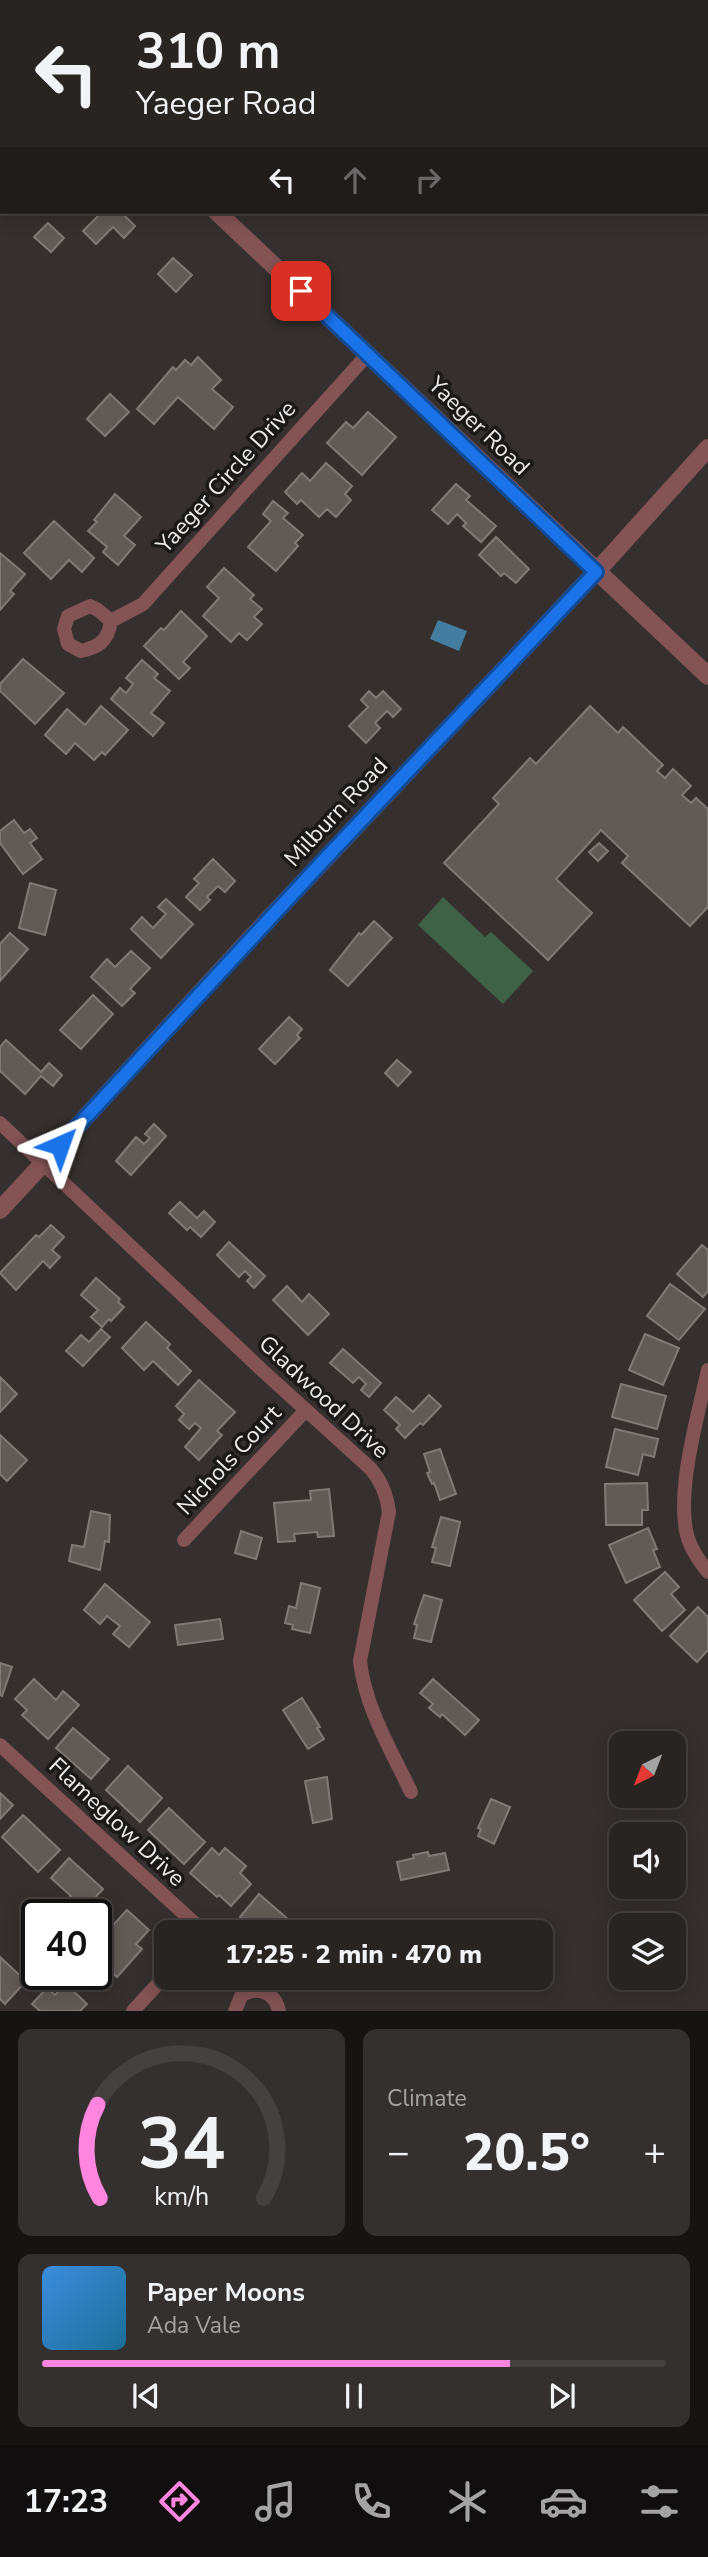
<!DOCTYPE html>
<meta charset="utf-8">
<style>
:root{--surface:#282422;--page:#34302f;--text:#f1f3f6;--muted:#a5a4a5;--line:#444140;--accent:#ff85de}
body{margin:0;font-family:"Nunito Sans",sans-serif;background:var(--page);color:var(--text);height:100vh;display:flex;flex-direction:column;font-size:26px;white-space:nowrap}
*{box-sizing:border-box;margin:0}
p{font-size:23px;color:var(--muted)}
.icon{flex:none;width:38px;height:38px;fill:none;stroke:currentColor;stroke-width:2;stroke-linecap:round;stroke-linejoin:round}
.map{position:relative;height:2011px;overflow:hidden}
.drawer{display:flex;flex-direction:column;gap:18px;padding:18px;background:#161413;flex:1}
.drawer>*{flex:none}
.top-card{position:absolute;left:0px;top:0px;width:709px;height:214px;box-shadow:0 4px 18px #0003,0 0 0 2px var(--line);background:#282422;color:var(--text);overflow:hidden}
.needle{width:46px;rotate:222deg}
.controls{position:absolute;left:609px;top:1731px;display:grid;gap:14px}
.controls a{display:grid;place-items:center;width:77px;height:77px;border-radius:14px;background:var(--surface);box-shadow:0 4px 18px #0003,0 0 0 2px var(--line);font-size:35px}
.speed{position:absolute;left:21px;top:1899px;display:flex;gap:14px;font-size:35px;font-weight:700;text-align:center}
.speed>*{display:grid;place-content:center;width:91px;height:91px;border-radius:50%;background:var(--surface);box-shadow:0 4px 18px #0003,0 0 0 2px var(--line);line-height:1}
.speed .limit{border:4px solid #111;border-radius:10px;background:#fff;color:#111}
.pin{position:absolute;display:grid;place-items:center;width:60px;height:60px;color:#fff;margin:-30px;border-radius:14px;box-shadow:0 4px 10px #0006}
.me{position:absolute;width:77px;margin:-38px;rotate:43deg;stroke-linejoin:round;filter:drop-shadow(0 0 5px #0008)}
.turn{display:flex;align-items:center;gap:24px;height:147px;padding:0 21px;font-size:32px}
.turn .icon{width:91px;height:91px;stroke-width:2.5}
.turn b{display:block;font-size:49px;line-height:60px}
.lanes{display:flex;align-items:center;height:66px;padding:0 21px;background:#0003;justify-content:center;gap:35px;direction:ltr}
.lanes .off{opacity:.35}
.big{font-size:52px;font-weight:800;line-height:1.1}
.drawer .tile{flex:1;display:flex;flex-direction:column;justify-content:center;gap:10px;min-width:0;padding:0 24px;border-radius:14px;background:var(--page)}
.drawer .dial{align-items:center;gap:0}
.dial svg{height:182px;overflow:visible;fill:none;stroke:var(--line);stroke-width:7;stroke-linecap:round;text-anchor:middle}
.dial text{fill:var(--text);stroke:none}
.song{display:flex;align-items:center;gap:21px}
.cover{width:84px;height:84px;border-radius:10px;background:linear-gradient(135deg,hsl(210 70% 55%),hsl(200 70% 35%))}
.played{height:7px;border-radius:4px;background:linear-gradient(90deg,var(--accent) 75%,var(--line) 75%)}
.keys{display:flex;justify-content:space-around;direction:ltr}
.heat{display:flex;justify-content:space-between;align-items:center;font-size:38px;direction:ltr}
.drawer .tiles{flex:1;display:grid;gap:18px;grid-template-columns:1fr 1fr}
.tile:last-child{grid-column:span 2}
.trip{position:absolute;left:154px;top:1920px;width:399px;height:70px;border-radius:14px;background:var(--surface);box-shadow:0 4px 18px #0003,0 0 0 2px var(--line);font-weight:800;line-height:70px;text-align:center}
.menu{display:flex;height:112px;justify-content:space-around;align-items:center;background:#100e0e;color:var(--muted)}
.menu .icon{width:49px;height:49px}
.menu .current{color:var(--accent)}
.menu b{font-size:32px;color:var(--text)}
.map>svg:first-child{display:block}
.green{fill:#3e6148}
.water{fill:#437da0}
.building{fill:#615b57;stroke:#807a76;stroke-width:2}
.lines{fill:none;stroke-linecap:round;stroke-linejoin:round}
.minor{stroke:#835355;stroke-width:14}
.tertiary{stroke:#835355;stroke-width:18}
.route-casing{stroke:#114b97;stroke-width:18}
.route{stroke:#1a73e8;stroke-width:12}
.labels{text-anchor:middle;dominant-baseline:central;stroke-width:7;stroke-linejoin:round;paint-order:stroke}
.street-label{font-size:23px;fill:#edeae8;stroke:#1b1917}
</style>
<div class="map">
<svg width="708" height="2011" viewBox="0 0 708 2011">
<rect width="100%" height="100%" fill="#35302d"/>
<polygon class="green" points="443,897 485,937 491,932 533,971 503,1004 418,925"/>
<polygon class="water" points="438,620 467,631 459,651 430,639"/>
<g class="building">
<polygon points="102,212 121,212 135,226 124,238 113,227 96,244 83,231"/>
<polygon points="48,223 64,238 51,252 34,237"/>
<polygon points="173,258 192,275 176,292 158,274"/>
<polygon points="198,357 221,380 212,389 233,407 214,429 178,397 154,424 137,409 173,367 176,370 185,360 191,365"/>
<polygon points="110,394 129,412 105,436 87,419"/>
<polygon points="368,412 396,437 362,475 327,443 346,422 353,428"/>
<polygon points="326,463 352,486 345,494 351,500 336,517 327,509 319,517 301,500 297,504 285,492 302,473 310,481"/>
<polygon points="456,484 470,496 466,500 496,526 481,542 463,526 466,523 457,514 448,524 432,510"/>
<polygon points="115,494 141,517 124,536 135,545 118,565 103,552 107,547 88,531 97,522 94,520"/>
<polygon points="273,501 288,513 283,518 303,535 295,543 298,546 276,571 248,547 271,521 263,514"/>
<polygon points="54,521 94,558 82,572 69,560 51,579 24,553"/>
<polygon points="496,537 529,569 516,583 504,573 501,576 479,555"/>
<polygon points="0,553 25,574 10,591 14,594 0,610"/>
<polygon points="224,568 254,595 250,599 262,609 254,617 262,624 247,640 239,633 231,642 203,616 219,598 207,587"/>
<polygon points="181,611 207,636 183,662 190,668 179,679 144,646 161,628 164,630"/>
<polygon points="23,659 64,693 35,724 0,691 0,684"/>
<polygon points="142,660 158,674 154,678 170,691 151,713 164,723 153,736 111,699 120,688 126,693 133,684 126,678"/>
<polygon points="369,691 376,698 383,691 401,709 393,717 387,711 375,723 380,728 366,743 349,726 368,707 361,700"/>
<polygon points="101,706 128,730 105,755 102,752 94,760 75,743 66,754 45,735 67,709 85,725"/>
<polygon points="590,706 618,733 623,727 663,765 657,771 665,778 673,769 691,786 682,795 691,803 696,798 708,809 708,907 690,926 622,863 628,856 601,830 556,879 592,913 548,960 444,863 499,804 493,798 530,758 536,764"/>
<polygon points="14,820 24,833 30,829 37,838 30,843 42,859 23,874 0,843 0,831"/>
<polygon points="599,843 608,851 598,861 589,852"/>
<polygon points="213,859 235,881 225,892 218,886 207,897 210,900 200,910 186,897 199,883 194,879"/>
<polygon points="30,883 56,890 45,935 19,928"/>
<polygon points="166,899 193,924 161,958 131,929 142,917 153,928 166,914 158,907"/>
<polygon points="374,921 392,938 348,986 330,970 359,933 361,935"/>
<polygon points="10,933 28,949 0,981 0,944"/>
<polygon points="131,951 150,968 130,989 135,993 122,1006 91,977 107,959 115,967"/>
<polygon points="93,995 113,1014 81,1049 60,1030"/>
<polygon points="289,1017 302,1029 297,1035 300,1038 275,1064 259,1049"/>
<polygon points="6,1040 41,1072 49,1063 62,1075 53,1086 41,1076 25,1094 0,1071 0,1047"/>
<polygon points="397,1060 411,1072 398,1086 385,1073"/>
<polygon points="154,1124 166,1136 131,1175 116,1161 136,1137 144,1144 150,1138 145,1134"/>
<polygon points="180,1202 197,1218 204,1211 215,1222 201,1237 190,1227 187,1230 169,1213"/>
<polygon points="51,1225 64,1237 52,1250 60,1257 50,1268 43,1261 16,1290 0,1273 36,1235 39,1237"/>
<polygon points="229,1242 265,1276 254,1288 247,1281 251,1277 245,1271 239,1277 217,1255"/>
<polygon points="702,1245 708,1250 708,1291 703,1297 677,1274"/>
<polygon points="96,1278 120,1299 118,1302 124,1307 111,1321 109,1319 102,1327 91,1317 98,1310 81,1295"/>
<polygon points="670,1284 705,1309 679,1340 647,1316"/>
<polygon points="287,1286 302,1302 309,1294 329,1314 308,1335 273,1300"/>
<polygon points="146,1322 170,1344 167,1348 191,1371 178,1385 153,1361 144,1370 122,1348"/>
<polygon points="101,1329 110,1337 83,1366 66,1351 81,1335 89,1342"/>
<polygon points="645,1334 679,1348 663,1385 629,1370"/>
<polygon points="343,1349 381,1383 369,1397 361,1390 366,1384 359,1377 353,1383 330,1363"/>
<polygon points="0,1377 17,1394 0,1412"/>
<polygon points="199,1380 235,1412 217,1431 222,1435 199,1460 185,1447 201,1428 195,1423 189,1429 179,1420 184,1414 176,1406"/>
<polygon points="621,1384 666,1396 657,1429 612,1417"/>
<polygon points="429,1395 441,1406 423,1425 420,1423 405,1438 396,1429 400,1425 384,1410 396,1397 413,1412"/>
<polygon points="615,1429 658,1439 654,1457 643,1454 638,1475 606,1467"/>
<polygon points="0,1435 27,1460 7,1481 0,1474"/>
<polygon points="440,1449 456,1494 440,1500 434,1483 432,1484 427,1473 430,1472 424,1454"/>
<polygon points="647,1483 648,1510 642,1510 642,1525 606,1525 605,1484"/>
<polygon points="329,1489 334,1536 318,1537 317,1532 294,1534 295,1541 278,1542 274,1503 311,1500 310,1491"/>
<polygon points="91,1511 110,1515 109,1542 105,1541 100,1570 69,1561 72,1545 84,1547"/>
<polygon points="441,1517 460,1522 450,1566 432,1562 436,1548 432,1547"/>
<polygon points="648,1528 657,1549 653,1550 660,1567 626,1583 609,1545"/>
<polygon points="241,1531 262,1538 256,1559 235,1553"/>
<polygon points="665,1572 679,1587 671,1594 685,1610 662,1631 634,1600"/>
<polygon points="301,1583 320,1588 310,1633 292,1629 293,1625 285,1623 289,1606 296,1608"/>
<polygon points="105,1584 150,1622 129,1647 113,1634 120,1626 107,1616 100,1624 84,1610"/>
<polygon points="424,1595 442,1600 431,1642 414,1638 417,1625 414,1624"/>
<polygon points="698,1607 708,1617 708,1650 697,1662 670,1636"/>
<polygon points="220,1619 223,1639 178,1645 175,1625"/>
<polygon points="0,1663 12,1667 2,1696 0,1695"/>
<polygon points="34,1679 56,1700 63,1691 79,1705 48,1739 22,1715 27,1710 15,1699"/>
<polygon points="433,1679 479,1720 465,1735 442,1714 440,1717 429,1708 433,1704 420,1693"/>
<polygon points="302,1698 320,1727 317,1728 324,1739 308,1749 283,1710"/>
<polygon points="73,1728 109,1759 91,1779 56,1748"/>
<polygon points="128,1766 162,1798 140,1822 106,1790"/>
<polygon points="327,1777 332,1819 313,1823 305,1781"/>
<polygon points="0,1793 13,1805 0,1819"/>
<polygon points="491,1799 510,1807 494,1844 478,1836 481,1829 478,1828"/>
<polygon points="169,1808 205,1842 184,1864 148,1830"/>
<polygon points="23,1815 60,1850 38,1872 2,1837"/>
<polygon points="212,1848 219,1855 225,1848 246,1866 240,1873 251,1884 231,1906 219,1895 217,1897 190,1873"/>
<polygon points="428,1852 429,1856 445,1853 449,1870 401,1880 397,1862 414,1858 413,1855"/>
<polygon points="69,1858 103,1889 80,1914 66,1901 71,1896 51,1878"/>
<polygon points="259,1894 296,1926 291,1932 257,1932 240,1917"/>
<polygon points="127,1910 149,1930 136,1944 142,1949 117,1977 96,1959 96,1927 105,1934"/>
<polygon points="0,1957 26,1981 5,2004 0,1999"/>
<polygon points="66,1984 87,2004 80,2011 40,2011 32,2004 47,1988 55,1995"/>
</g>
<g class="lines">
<g class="minor">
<polyline points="420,2 422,0"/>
<path d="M111,621l-13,-11 -8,-4 -22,10 -4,13 4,15 13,7c18,-4 27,-10 30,-30l32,-17 225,-250"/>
<path d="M0,1123l263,248 108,98c11,13 16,26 18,43l-29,149c5,46 31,89 51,131"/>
<path d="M708,1370c-10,45 -32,120 -21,165 3,12 13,27 21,37"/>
<polyline points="184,1540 306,1410"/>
<polyline points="0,1745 204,1932"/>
<polyline points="242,1978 247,1992"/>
<polyline points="133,2011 166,1975"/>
<path d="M235,2011l6,-15c16,-11 34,-4 38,15"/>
</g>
<g class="tertiary">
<polyline points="0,8 2,9"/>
<polyline points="217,212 708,676"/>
<polyline points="0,1210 249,940 608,559 708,448"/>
</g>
</g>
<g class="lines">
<g class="route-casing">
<polyline id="route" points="60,1145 324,860 596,572 301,291"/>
</g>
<use href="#route" class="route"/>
</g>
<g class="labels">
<g class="street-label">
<text transform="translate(479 426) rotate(44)">Yaeger Road</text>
<text transform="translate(226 477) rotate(-48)">Yaeger Circle Drive</text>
<text transform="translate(336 812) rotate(-47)">Milburn Road</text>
<text transform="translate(324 1397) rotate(43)">Gladwood Drive</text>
<text transform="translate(229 1460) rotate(-47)">Nichols Court</text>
<text transform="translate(117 1822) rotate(43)">Flameglow Drive</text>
</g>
</g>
</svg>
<div class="controls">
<a><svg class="needle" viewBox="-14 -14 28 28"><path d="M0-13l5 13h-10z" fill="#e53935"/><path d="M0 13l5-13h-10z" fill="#a5a4a5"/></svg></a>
<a><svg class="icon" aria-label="sound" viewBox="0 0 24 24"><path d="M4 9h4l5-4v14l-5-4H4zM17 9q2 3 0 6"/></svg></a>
<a><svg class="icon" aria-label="layers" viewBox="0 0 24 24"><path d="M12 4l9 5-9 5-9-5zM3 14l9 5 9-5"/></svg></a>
</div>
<div class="speed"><div class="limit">40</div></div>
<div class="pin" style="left:301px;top:291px;background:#d93025"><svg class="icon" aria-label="arrive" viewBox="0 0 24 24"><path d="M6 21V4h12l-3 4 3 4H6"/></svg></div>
<svg class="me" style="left:60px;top:1145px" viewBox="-20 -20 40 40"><path d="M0-17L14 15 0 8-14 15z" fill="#1a73e8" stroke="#fff" stroke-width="4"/></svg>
<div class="trip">17:25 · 2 min · 470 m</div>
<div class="top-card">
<div class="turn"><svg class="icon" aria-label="left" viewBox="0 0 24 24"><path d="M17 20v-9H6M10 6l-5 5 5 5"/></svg><div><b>310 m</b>Yaeger Road</div></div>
<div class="lanes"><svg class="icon" aria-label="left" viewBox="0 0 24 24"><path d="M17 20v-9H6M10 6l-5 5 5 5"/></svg><svg class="icon off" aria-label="ahead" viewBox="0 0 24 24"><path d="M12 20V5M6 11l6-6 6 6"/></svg><svg class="icon off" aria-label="right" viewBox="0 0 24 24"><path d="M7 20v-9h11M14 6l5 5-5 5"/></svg></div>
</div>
</div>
<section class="drawer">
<div class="tiles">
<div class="tile dial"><svg viewBox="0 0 100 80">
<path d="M14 69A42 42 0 1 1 86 69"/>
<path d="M14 69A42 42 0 0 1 13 28" stroke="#ff85de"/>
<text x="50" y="56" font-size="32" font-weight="700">34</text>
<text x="50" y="72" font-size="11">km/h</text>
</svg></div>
<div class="tile"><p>Climate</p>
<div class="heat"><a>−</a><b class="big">20.5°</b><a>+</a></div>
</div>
<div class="tile">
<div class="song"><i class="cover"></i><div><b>Paper Moons</b><p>Ada Vale</p></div></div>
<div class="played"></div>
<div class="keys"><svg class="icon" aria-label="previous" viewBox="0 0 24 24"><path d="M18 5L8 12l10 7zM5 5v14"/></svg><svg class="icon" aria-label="pause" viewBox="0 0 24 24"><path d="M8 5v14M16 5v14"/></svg><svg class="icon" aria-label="next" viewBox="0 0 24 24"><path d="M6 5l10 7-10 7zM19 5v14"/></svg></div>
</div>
</div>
</section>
<nav class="menu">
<b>17:23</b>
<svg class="icon current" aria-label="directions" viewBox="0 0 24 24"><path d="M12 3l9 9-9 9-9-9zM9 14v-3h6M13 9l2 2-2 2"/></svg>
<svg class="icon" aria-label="music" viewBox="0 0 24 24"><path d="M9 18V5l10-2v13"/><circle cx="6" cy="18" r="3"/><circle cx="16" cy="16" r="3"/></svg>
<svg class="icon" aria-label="phone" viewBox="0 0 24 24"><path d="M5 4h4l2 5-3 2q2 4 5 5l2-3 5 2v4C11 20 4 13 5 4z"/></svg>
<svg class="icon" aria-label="climate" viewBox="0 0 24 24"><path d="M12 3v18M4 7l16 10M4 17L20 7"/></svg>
<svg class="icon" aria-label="car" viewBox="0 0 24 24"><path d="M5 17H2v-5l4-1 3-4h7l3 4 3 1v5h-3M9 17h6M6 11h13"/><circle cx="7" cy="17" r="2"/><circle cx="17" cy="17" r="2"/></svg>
<svg class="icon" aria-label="filters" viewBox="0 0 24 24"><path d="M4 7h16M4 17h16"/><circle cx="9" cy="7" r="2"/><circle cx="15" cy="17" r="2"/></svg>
</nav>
